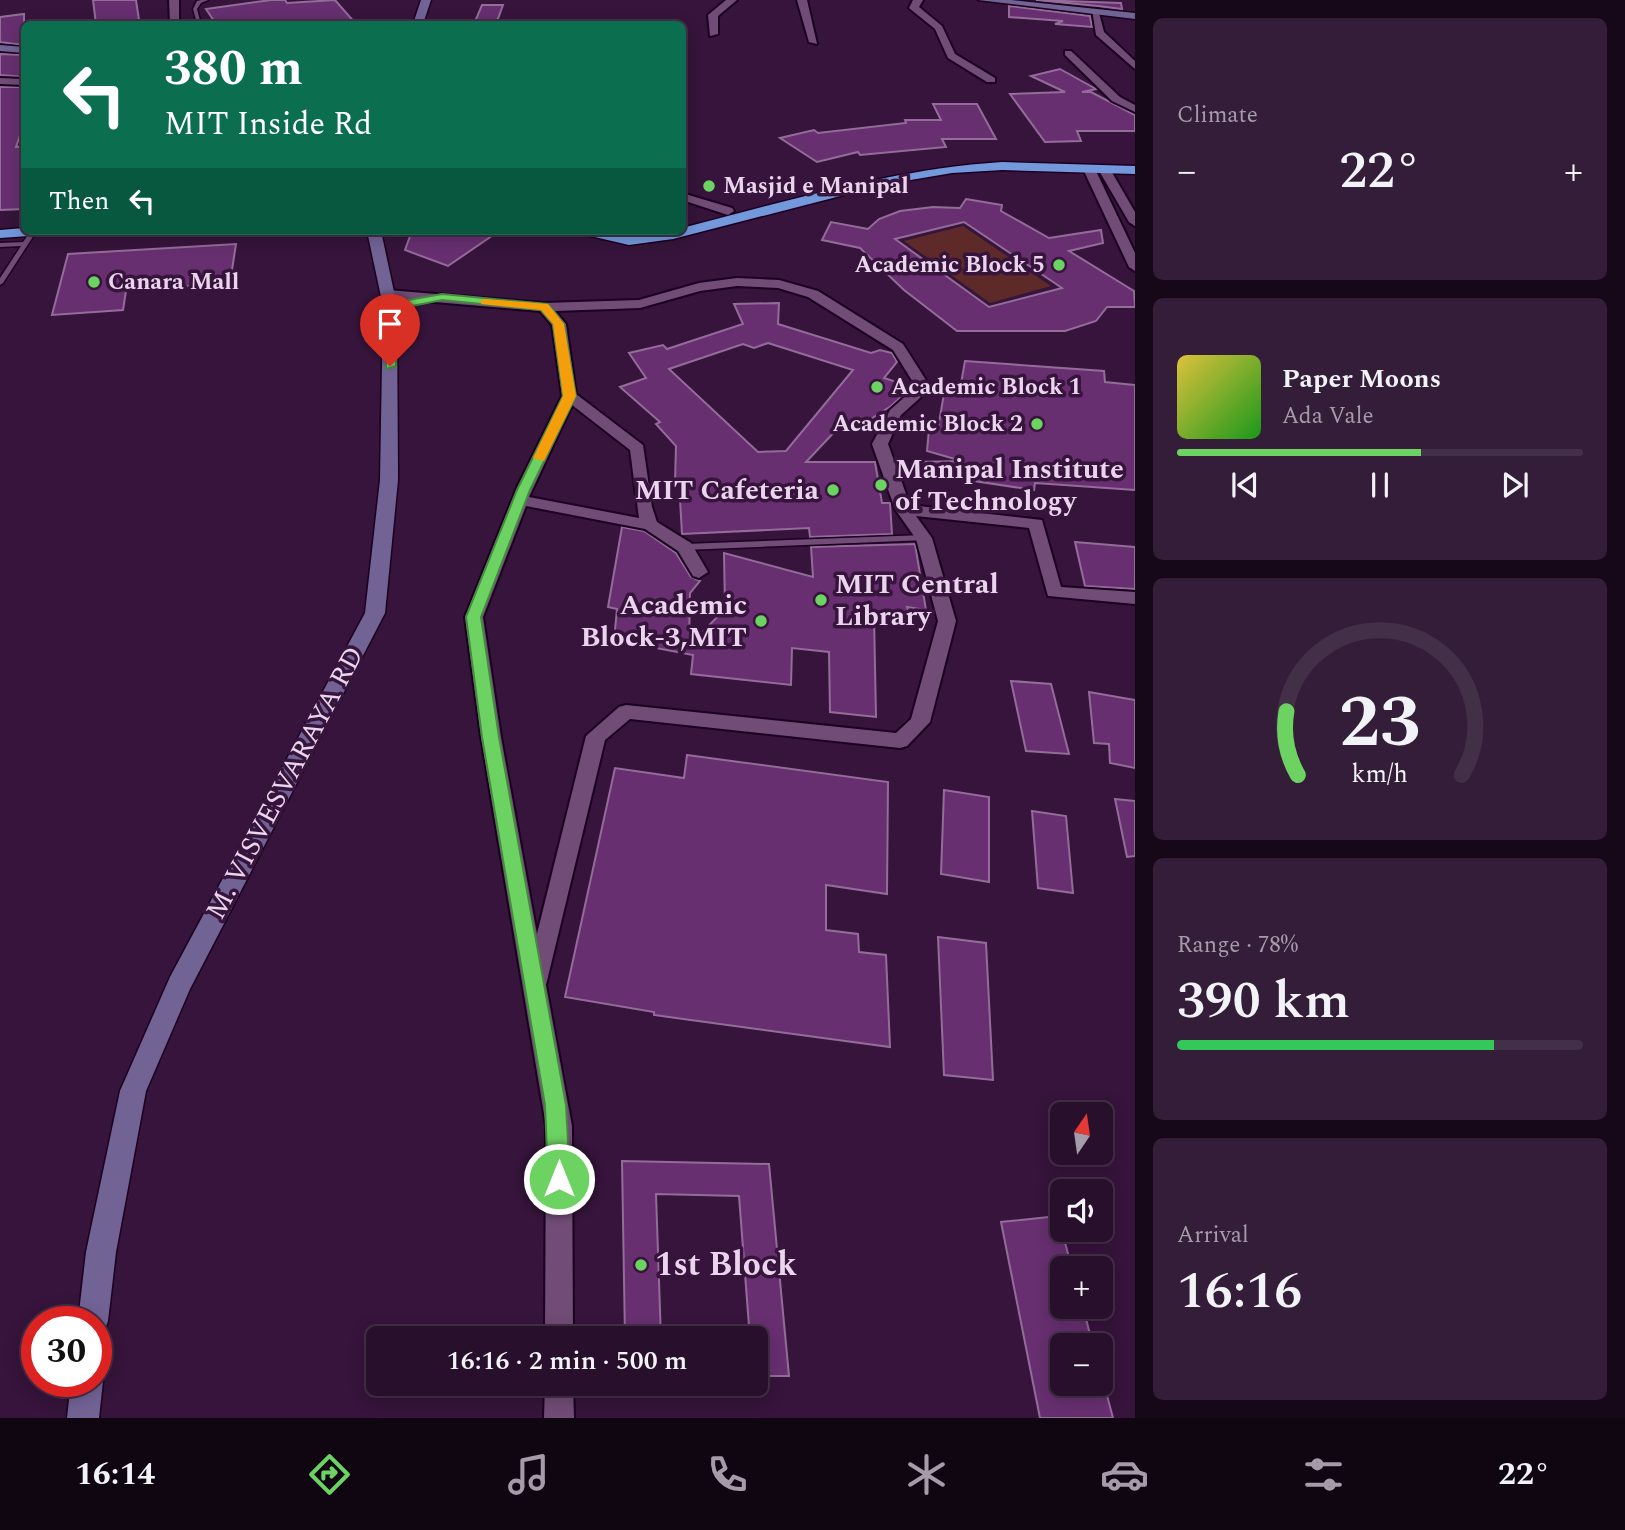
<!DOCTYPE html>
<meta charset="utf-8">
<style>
:root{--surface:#280f2c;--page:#341d38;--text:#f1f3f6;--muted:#a59ca9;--line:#442f48;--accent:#6cd362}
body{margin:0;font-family:Spectral,serif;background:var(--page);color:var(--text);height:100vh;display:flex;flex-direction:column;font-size:26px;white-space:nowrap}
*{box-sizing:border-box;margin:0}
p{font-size:23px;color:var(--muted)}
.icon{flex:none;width:38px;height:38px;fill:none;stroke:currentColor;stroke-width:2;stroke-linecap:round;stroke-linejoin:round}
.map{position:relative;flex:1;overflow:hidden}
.panel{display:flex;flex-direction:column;gap:18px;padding:18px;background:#160818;width:490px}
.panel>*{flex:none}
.banner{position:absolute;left:21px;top:21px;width:665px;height:214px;border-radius:10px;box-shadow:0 4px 18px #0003,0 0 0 2px var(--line);background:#0b6e4f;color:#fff;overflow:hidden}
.needle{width:46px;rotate:13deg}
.fabs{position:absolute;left:1050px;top:1102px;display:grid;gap:14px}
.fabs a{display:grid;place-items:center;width:63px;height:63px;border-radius:10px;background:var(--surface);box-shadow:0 4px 18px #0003,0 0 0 2px var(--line);font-size:35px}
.speed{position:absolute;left:21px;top:1306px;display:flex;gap:14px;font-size:35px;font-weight:700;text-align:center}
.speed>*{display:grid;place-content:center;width:91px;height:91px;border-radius:50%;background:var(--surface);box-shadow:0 4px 18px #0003,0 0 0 2px var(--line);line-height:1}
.speed .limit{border:10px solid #d22;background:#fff;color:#111}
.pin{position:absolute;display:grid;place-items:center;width:60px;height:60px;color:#fff;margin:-72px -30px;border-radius:50% 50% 50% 0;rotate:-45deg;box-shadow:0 0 7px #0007}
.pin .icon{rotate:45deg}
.me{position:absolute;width:77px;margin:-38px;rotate:0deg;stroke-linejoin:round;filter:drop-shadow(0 0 5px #0008)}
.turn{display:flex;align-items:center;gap:24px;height:147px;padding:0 28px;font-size:32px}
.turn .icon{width:91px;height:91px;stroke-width:2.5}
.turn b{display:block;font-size:49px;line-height:60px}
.then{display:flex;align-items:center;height:66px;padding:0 28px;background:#0003;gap:14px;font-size:26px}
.big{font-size:52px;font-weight:600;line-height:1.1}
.panel .card{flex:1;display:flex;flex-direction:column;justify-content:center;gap:10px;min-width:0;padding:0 24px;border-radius:10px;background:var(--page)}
.panel .dial{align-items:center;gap:0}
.dial svg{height:182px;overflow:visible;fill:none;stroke:var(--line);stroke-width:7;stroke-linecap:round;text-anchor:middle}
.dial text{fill:var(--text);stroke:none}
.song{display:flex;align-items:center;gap:21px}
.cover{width:84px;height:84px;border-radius:10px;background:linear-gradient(135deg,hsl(50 70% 55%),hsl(120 70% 35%))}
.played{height:7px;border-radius:4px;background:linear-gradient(90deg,var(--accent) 60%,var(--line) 60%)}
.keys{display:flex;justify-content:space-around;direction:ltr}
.heat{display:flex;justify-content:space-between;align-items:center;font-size:38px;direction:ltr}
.charge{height:10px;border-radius:5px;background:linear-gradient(90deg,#34c759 78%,var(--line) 0)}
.trip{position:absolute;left:366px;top:1326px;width:402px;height:70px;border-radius:10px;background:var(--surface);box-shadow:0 4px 18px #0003,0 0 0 2px var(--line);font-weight:600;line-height:70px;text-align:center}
.tabs{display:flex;height:112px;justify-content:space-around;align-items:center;background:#100612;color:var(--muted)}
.tabs .icon{width:49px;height:49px}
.tabs .selected{color:var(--accent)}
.tabs b{font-size:32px;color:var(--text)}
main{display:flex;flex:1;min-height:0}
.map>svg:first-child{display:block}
.green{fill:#5e2929}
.building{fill:#672f70;stroke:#936c99;stroke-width:2;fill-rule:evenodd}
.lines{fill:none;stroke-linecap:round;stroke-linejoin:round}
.lane-casing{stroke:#1c0021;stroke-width:3}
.street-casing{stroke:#1c0021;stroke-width:4}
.secondary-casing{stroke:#1c0021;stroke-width:3}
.highway-casing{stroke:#1c0021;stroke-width:3}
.lane{fill:#714c76;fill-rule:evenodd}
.street{fill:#714c76;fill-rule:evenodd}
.secondary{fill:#726395;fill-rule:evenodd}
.highway{fill:#7398dc;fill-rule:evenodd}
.route{fill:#6cd362;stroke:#468940;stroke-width:2}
.slow{fill:#f59e0b}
.poi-dot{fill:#6cd362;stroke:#36143b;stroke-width:2.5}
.labels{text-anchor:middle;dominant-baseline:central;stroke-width:7;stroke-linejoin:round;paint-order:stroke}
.far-poi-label{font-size:23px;font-weight:bold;fill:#ebd5ee;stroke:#36143b;text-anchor:start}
.poi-label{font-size:28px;font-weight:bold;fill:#ebd5ee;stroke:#36143b;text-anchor:start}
.street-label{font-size:28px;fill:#ebd5ee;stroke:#36143b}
.near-poi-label{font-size:33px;font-weight:bold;fill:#ebd5ee;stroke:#36143b;text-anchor:start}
</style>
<main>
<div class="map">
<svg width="1135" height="1418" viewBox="0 0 1135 1418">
<rect width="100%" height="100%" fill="#36143b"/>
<polygon class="green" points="963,226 1051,286 990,303 904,241"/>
<g class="building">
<polygon points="93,0 136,0 139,20 96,24"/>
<polygon points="271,0 285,0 287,3 335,0 356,24 216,24 206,9"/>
<polygon points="1036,0 1121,3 1122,9 1098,6"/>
<polygon points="482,5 503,5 496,24 474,24"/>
<polygon points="1009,6 1090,16 1092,27 1055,24 1063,21 1009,17"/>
<polygon points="24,14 24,45 0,42 0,17"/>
<polygon points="0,54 24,55 24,77 0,75"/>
<polygon points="1060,69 1096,89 1082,92 1091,92 1135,115 1135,131 1077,131 1081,141 1045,142 1010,94 1065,92 1031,76"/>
<polygon points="0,87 24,87 24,124 16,147 24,146 24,209 0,210"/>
<polygon points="933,104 977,104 996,139 942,139 946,147 860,155 858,152 817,162 780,138 814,130 818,133 906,123 905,120 941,120"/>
<path d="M966,199l36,6 -1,6 48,27 52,-8 2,13 -34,8 65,40 1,16h-28l-11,14 -31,10h-108l-53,-41 -44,-42 -38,-8 9,-18 37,7 11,-10 21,-8 33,-4 27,1zM964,222l98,66 -73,19 -94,-68z"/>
<polygon points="412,231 499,231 448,266 405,250"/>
<polygon points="236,244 230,283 126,291 123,310 52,315 68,254"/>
<path d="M779,303l-1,21 93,29 9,-3 12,3 5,9 -13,16 28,9 -21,19 -37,24 -14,-4 -34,36h69l7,41h8l2,31 -82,3 -1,-9 -127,6 -3,-52h-4l1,-36 -20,-22 4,-2 -40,-35 26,-9 -17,-25 34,-8 4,4 76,-25 -9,-20zM768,343l85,27 -67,81 -28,1 -89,-83 74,-25 11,4z"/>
<polygon points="965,361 1104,371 1105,382 1135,385 1135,490 1035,483 1034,490 913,472 914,462 962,461 927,451 929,429 938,428 945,388 960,389"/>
<polygon points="622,527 644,531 676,553 691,577 700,581 690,593 689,646 725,609 724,553 813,577 811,547 915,544 926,610 907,607 910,617 874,616 876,717 830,712 829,652 792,648 791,685 691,674 693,655 614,640 617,609 608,607"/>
<polygon points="1075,542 1135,547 1135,589 1085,586"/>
<polygon points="1011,681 1051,684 1069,754 1026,751"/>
<polygon points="1089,692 1135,700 1135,768 1110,763 1109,744 1094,743"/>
<polygon points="687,755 888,782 887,894 826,885 826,930 858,934 859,952 886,955 890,1047 654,1015 654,1012 565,997 615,768 684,778"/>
<polygon points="944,790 989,797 989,882 941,874"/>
<polygon points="1115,799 1135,801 1135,856 1127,857"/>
<polygon points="1032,811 1066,816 1073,893 1038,888"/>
<polygon points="938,937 986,943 993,1080 944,1075"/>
<polygon points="622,1161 769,1164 789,1376 756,1376 756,1339 750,1339 739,1196 656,1194 661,1339 625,1339"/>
<polygon points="1058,1216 1072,1269 1062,1269 1062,1307 1083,1307 1093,1346 1062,1346 1062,1384 1104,1384 1113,1418 1040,1418 1001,1222"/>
</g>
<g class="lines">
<g class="lane-casing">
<g id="lane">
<polygon points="201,0 208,0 201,3 197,9 201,24 197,24 193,9 197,1"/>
<polygon points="31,231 36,232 3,283 0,285 0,278 21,246 0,247 0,243 23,242"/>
<polygon points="924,535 928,538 927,540 685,550 681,547 685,544"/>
</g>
</g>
<g class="street-casing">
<g id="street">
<polygon points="169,0 179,0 179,24 170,24"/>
<polygon points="726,0 737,0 718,16 718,34 710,36 708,15"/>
<polygon points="797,0 807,0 817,44 809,42"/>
<polygon points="913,0 923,0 919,7 942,26 955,54 995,78 995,82 987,82 948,58 935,29 909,8"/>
<polygon points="1092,9 1098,9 1104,32 1135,61 1135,69 1096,35"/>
<polygon points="1065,51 1071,51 1120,97 1135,105 1135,112 1112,101 1065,55"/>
<polygon points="0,78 24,79 24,85 0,84"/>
<polygon points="1089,166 1095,169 1135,253 1135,271 1129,267 1083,169"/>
<polygon points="1104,166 1110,169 1135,212 1135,226 1129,222 1098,169"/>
<polygon points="682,193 732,208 734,211 728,215 682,200"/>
<path d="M737,278l42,2 39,11 85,53 28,44 -30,27 -13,29 22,61 132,15 19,67 74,5v12l-87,-8 -19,-68 -113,-12 16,22 24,83 -26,101 -23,24 -7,2 -270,-29 -25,21 -59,245 26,141 1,213h-28l1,-213 -65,-389 -16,-120 51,-127 46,-94 -10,-71 -12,-14 -152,-13 -7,-4 7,-4 156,13 95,-3 60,-17zM737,286l41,2 30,9 85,53 23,37 -26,23 -18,34 23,65 21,30 22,82 -27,98 -15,14 -270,-28 -7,2 -33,29 -49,198 -36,-197 -18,-120 43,-111 119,23 33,22 15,25 6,2 9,-6 -17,-29 -34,-21 -5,-15 -9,-62 -67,-51 -10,-70 -11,-13 85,-3 60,-17zM572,405l58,45 9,68 -110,-21z"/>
<polygon points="545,1384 573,1384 574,1418 544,1418"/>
</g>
</g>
<g class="secondary-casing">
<g id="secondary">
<polygon points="421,0 431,0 423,24 413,24"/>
<polygon points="978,0 1011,0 1135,13 1135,19"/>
<polygon points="0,45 24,47 24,53 0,51"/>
<polygon points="367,231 381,231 397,306 398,480 385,613 190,989 146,1091 116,1252 108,1321 104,1332 96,1335 96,1321 78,1321 86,1252 120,1091 170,977 365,613 380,480 383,306"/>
<polygon points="96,1369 103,1381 99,1418 67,1418 71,1381 96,1381"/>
</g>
</g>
<g class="highway-casing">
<g id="highway">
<path d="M1002,162l133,4v8l-133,-4 -50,3 -65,11 -214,55 -44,6 -60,-14h29l31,6 53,-6v-3c106,-27 211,-59 320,-66z"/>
<polygon points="24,228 24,231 50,231 43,235 0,238 0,230"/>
</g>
</g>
<use href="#lane" class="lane"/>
<use href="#street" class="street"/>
<use href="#secondary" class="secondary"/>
<use href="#highway" class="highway"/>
</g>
<polygon class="route" points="442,294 548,304 564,324 576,396 530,490 481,617 499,737 566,1105 570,1179 566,1187 559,1190 551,1187 548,1179 545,1105 482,737 466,617 517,490 563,396 553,324 541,310 442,300 396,309 396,366 386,369 386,304"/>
<polygon class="slow" points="485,299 548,304 564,324 576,396 544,461 533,458 563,396 553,324 541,310 481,304 481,300"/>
<g class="poi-dot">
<circle cx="709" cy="186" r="7"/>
<circle cx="1059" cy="265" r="7"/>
<circle cx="94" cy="282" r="7"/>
<circle cx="877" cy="387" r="7"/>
<circle cx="1037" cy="424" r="7"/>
<circle cx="881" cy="485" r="7"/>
<circle cx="833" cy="490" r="7"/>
<circle cx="821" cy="600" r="7"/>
<circle cx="761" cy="621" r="7"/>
<circle cx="641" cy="1265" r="7"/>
</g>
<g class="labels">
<g class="far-poi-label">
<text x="723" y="186">Masjid e Manipal</text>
<text x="1045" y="265" text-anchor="end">Academic Block 5</text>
<text x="108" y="282">Canara Mall</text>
<text x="891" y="387">Academic Block 1</text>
<text x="1023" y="424" text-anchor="end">Academic Block 2</text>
</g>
<g class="poi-label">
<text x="895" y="469">Manipal Institute<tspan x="895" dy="32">of Technology</tspan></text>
<text x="819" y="490" text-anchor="end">MIT Cafeteria</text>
<text x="835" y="584">MIT Central<tspan x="835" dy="32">Library</tspan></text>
<text x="747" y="605" text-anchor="end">Academic<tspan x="747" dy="32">Block-3,MIT</tspan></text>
</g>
<g class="street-label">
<text transform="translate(285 783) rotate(-62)">M. VISVESVARAYA RD</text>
</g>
<g class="near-poi-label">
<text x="655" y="1265">1st Block</text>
</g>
</g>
</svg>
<div class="fabs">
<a><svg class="needle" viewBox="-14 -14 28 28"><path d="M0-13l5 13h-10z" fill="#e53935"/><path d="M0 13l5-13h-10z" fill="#a59ca9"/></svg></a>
<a><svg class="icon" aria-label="sound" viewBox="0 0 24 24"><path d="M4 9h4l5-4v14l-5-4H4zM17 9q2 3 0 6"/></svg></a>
<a>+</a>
<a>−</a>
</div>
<div class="speed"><div class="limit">30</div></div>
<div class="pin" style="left:390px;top:366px;background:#d93025"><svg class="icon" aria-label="arrive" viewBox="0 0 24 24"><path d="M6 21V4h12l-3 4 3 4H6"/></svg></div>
<svg class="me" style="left:559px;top:1179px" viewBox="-20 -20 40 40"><circle r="17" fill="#6cd362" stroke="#fff" stroke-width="3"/><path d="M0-11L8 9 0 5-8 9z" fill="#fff"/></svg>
<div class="trip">16:16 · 2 min · 500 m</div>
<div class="banner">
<div class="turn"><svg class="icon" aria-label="left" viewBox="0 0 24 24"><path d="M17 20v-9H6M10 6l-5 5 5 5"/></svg><div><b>380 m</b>MIT Inside Rd</div></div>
<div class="then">Then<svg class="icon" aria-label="left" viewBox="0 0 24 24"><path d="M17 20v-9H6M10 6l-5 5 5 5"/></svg></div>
</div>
</div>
<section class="panel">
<div class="card"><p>Climate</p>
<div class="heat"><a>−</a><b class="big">22°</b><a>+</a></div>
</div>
<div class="card">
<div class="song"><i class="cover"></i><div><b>Paper Moons</b><p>Ada Vale</p></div></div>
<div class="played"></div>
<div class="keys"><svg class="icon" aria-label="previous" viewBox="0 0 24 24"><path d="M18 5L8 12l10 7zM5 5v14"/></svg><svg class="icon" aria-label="pause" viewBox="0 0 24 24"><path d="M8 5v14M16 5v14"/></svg><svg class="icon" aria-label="next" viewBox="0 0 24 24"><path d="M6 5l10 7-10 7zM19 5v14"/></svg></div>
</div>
<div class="card dial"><svg viewBox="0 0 100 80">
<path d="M14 69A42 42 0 1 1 86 69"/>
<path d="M14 69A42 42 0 0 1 9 41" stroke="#6cd362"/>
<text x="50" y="56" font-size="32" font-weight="700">23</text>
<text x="50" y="72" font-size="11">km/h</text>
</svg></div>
<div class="card"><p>Range · 78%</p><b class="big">390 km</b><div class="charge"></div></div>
<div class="card"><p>Arrival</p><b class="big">16:16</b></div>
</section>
</main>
<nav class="tabs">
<b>16:14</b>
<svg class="icon selected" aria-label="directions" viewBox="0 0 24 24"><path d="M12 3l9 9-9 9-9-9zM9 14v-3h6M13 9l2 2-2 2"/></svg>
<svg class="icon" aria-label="music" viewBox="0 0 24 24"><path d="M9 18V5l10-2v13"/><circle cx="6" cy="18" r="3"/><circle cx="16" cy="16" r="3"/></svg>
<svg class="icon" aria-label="phone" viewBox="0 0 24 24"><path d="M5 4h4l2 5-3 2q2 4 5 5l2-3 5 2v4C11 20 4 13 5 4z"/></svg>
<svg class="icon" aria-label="climate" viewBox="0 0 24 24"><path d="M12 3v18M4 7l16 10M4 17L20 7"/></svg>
<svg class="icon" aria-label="car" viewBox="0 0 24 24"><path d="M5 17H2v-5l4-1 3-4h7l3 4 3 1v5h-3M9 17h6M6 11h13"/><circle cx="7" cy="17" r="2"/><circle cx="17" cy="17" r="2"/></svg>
<svg class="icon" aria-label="filters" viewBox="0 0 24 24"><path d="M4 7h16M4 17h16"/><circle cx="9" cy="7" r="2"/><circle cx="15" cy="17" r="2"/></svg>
<b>22°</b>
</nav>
